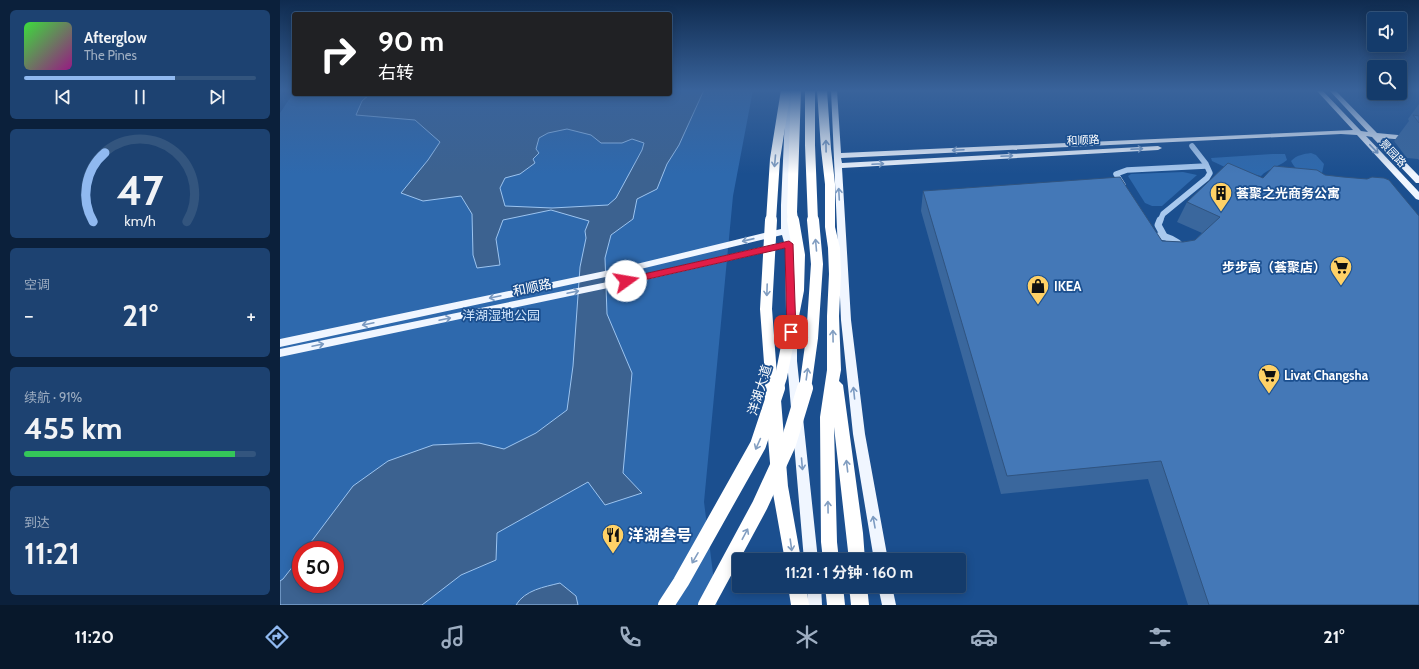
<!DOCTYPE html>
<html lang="zh">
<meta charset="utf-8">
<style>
:root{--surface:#143b6b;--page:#1d4271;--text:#f1f3f6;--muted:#9dadc1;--line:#33557e;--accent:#90b9f0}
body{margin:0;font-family:Cabin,"Noto Sans SC",sans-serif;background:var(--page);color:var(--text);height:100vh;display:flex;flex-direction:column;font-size:15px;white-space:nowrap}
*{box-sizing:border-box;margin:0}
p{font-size:13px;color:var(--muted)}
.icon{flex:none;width:22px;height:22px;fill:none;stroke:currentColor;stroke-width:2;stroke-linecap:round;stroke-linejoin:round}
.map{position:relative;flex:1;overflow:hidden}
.drawer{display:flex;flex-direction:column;gap:10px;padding:10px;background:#0b203b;width:280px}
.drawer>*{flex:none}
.banner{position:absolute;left:12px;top:12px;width:380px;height:84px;border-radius:4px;box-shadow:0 2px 10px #0003,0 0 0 1px var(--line);background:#202124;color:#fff;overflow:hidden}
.fabs{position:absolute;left:1087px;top:12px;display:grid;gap:8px}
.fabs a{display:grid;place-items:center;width:40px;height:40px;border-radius:4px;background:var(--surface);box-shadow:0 2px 10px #0003,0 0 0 1px var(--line);font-size:20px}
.speed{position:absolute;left:12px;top:541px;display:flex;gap:8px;font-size:20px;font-weight:700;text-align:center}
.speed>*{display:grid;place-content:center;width:52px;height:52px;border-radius:50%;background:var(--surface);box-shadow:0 2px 10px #0003,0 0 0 1px var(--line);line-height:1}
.speed .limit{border:6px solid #d22;background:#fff;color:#111}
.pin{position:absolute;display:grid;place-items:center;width:34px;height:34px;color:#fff;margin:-17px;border-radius:8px;box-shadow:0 2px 6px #0006}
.me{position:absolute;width:44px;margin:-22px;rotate:77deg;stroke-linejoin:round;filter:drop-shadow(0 0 3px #0008)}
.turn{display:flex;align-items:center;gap:14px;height:84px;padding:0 20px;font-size:18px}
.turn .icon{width:52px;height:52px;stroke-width:2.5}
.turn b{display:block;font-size:28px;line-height:34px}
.big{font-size:30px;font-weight:700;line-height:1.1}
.drawer .widget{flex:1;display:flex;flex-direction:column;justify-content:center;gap:6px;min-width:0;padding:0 14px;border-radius:6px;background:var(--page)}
.drawer .dial{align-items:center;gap:0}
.dial svg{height:104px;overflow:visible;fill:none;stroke:var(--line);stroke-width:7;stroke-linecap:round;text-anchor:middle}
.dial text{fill:var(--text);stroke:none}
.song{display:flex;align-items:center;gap:12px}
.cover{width:48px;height:48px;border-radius:6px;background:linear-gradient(135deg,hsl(120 70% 55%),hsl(310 70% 35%))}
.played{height:4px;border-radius:2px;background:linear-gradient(90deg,var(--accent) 65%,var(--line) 65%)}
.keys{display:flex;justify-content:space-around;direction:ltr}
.heat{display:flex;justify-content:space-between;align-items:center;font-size:22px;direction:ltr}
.charge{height:6px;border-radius:3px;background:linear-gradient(90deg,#34c759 91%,var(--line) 0)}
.trip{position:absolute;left:452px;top:553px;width:234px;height:40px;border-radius:4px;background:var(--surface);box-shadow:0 2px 10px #0003,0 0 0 1px var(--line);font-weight:700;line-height:40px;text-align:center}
.dock{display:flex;height:64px;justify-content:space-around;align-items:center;background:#08182b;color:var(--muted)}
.dock .icon{width:28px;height:28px}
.dock .current{color:var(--accent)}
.dock b{font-size:18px;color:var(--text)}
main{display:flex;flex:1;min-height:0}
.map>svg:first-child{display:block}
.green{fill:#2e69ad;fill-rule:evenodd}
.water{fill:#3c6290;stroke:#9cc4f0;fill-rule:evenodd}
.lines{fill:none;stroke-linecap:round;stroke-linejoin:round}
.minor-far1{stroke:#a9c9ee;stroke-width:5.5}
.minor{stroke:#a9c9ee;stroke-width:7}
.major{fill:#f0f6ff;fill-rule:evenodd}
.highway{fill:#fff;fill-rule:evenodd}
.highway-bridge-far2{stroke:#fff;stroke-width:10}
.highway-bridge-far1{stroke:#fff;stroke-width:12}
.highway-bridge{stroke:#fff;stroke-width:16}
.wall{fill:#3a679d}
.building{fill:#4478b7;stroke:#305480}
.oneway{stroke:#829ec1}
.oneway2{stroke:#7b9ac1}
.route{fill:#e11d48;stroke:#92132f}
.labels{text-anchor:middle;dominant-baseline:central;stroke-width:3.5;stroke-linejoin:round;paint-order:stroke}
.far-street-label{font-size:11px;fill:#fff;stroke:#1b4f8f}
.poi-label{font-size:13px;font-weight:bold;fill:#fff;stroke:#1b4f8f;text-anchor:start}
.street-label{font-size:13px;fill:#fff;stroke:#1b4f8f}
.park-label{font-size:13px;fill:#cfe3fa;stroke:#1b4f8f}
.near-poi-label{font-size:16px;font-weight:bold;fill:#fff;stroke:#1b4f8f;text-anchor:start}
</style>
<main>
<section class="drawer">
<div class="widget">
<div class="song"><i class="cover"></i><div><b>Afterglow</b><p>The Pines</p></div></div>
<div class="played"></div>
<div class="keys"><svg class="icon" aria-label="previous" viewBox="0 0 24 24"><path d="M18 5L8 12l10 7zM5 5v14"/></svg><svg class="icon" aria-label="pause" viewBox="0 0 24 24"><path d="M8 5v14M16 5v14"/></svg><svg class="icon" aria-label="next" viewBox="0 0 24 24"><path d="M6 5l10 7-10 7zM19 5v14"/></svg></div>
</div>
<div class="widget dial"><svg viewBox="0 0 100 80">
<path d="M14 69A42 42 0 1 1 86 69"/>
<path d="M14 69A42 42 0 0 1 23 16" stroke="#90b9f0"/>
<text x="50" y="56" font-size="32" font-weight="700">47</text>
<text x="50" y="72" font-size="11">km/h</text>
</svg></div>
<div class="widget"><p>空调</p>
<div class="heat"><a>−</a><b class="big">21°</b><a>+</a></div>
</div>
<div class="widget"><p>续航 · 91%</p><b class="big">455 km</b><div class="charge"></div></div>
<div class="widget"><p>到达</p><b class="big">11:21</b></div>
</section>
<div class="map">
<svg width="1139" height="605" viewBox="0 0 1139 605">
<rect width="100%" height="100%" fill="#1b4f8f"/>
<g class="green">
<path d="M390,90h83l-20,106 -29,306 13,103h-437v-492l14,-21v2h376zM21,550h34v34h-34z"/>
<path d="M1031,153l5,2 8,9 -3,14c-12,-3 -24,-4 -30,-17 6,-6 12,-7 20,-8z"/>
<path d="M992,154h13l2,6c-8,7 -18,8 -26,16l-32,-7 -17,-8 -1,-3z"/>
<polygon points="903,172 917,175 882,206 872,206 865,203 848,176 851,174"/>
</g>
<g class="water">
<path d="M390,90h34l-25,55 -12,19 -10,25 -20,10 -4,20 -22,16 -6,23 2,56 25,59 -9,100 19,20 -37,12 -17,-23 -91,51 -1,27 -35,15 -39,30h-142v-24l3,-2 18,-23v28h34v-34h-30l48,-64 35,-25 45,-16 46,-2 25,6 32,-16 31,-23 6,-44 7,-99 6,-29 -1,-7 4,-10 -38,-11 -48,10 -7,19 4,26 -23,3 -4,-13 -1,-41 -11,-18 -38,5 -22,-8 27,-33 12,-18 -25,-22 -59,-5 6,-14 8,-7h300zM287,129l24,6 10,8h21l10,-4 12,4 -2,7 -26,48 -8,7 -56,3 -47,-2 -5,-18 5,-10 15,-4 15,-11 -2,-4 6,-6 -3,-4 3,-11 9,-5z"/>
<path d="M280,583l16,13 2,9h-62c9,-15 28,-18 44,-22z"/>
</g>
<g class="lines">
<g class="minor-far1">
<polyline points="843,185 836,174 847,170 926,166"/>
<polyline points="880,221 883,214 927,178 930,173 926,164 912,146"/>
</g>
<g class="minor">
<polyline points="880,220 878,225 884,236"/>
<path d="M879,236c10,1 17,4 23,11v7c-13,7 -27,3 -34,-10 1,-6 6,-7 11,-8z"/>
</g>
<g class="major">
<polygon points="551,90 557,90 561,153 1073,130 1036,90 1042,90 1081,131 1088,132 1049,90 1055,90 1097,133 1139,137 1139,141 1102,138 1139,176 1139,183 1136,183 1092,137 1086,136 1139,192 1139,200 1136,199 1077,135 1061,134 561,158 562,163 878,146 882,148 878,150 562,168 571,320 585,434 608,560 594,560 573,434 561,320"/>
<polygon points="509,92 512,94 509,205 510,231 514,244 516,311 515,314 507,314 506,311 505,248 347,284 0,357 0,349 347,278 504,242 502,235 344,273 0,347 0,339 344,267 501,229 501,205 506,94"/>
<polygon points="512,335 516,336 517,339 517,361 538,560 524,560 507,361 507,339 508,336"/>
<polygon points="527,586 541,586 542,605 528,605"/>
<polygon points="598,586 612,586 616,605 602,605"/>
</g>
<g class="highway">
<polygon points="550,181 555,184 555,227 560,248 561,274 559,316 561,370 559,381 563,385 583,533 585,560 569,560 554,427 557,542 559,560 543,560 541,542 540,417 547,370 547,316 549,274 548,248 545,227 545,184"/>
<polygon points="508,586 526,586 529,605 511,605"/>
<polygon points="545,586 563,586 565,605 547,605"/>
<polygon points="569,586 587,586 589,605 571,605"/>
</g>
<g class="highway-bridge-far2">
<polyline points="530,90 530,145 533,221"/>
<polyline points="542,90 546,149 550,184"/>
<polyline points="491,221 495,159 506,90"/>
<polyline points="513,221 512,212 516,90"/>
</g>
<g class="highway-bridge-far1">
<polyline points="491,220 486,309 492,389"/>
<polyline points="497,389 501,377 518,290 519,255 513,220"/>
<polyline points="525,389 532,338 537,264 533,220"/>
</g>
<g class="highway-bridge">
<polyline points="492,388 500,487 513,560"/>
<polyline points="386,605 401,582 478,445 497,388"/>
<polyline points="426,605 480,505 508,444 525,388"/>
</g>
</g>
<g class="wall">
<polygon points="1139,104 1139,160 1138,159 1127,158 1114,141 1129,121 1128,119"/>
<polygon points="948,163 1139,605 908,605 868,479 721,494 641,211 643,191 882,241 903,242 915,240 922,233 897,222 907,202"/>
</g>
<g class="building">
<polygon points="1133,115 1139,116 1139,123"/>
<polygon points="948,163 983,178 994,166 1037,170 1045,175 1063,177 1087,179 1092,177 1104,178 1109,180 1139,216 1139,605 929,605 881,461 727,476 643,191 840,177 882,241 903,242 915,240 940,217 907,202"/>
</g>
<defs><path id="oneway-shaft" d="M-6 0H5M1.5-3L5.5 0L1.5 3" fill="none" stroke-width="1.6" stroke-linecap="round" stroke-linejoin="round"/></defs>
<g class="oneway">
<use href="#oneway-shaft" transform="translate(546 146) rotate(-91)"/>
<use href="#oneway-shaft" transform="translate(495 161) rotate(95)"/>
<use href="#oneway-shaft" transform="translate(536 245) rotate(-95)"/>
<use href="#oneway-shaft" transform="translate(487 290) rotate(92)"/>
<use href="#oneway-shaft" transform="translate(553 336) rotate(-91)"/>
<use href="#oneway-shaft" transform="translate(527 374) rotate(-82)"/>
<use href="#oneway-shaft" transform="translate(478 444) rotate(114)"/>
<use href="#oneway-shaft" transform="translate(567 466) rotate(-97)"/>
<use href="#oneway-shaft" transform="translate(548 507) rotate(-91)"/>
<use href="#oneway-shaft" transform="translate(465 534) rotate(-62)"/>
<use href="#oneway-shaft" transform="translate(511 545) rotate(82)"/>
<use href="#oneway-shaft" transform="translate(415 558) rotate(120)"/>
</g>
<g class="oneway2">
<use href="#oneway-shaft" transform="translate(857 149) rotate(-3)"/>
<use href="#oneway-shaft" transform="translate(1094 149) rotate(46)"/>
<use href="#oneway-shaft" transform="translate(678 150) rotate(177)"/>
<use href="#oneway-shaft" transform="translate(727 156) rotate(-3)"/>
<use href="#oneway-shaft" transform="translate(598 164) rotate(-3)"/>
<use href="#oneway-shaft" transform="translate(559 194) rotate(-93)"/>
<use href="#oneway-shaft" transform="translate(468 240) rotate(167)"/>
<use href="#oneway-shaft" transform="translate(293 292) rotate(-12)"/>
<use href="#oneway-shaft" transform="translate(215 297) rotate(168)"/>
<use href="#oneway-shaft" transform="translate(165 319) rotate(-12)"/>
<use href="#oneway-shaft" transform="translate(88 324) rotate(168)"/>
<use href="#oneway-shaft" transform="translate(38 345) rotate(-12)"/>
<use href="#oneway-shaft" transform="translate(574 393) rotate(-96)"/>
<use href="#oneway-shaft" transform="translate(522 464) rotate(85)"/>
<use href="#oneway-shaft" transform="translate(594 522) rotate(-100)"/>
</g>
<linearGradient id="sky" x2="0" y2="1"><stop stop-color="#0f2b4f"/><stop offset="0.52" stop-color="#39639b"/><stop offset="1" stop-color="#39639b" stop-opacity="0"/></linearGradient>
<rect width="1139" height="174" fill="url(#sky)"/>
<polygon class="route" points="509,241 513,244 516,332 511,335 507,332 505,248 346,284 342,281 346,278"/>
<defs>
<g id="building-pin" transform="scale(1.15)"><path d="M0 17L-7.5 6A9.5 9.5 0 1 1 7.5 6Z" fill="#ffd166" stroke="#1b4f8f"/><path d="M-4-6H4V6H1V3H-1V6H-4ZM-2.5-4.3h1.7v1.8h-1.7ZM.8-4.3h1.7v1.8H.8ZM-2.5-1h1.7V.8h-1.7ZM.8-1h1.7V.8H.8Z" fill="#111"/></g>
<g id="supermarket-pin" transform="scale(1.15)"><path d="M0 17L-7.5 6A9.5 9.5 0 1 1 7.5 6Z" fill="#ffd166" stroke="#1b4f8f"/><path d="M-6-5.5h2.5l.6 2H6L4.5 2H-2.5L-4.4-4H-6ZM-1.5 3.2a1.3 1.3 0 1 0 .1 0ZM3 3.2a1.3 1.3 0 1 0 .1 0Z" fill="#111"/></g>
<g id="shop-pin" transform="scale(1.15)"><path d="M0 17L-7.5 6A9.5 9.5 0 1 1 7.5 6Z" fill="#ffd166" stroke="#1b4f8f"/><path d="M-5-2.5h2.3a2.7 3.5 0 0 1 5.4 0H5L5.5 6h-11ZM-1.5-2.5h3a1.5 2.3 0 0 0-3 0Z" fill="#111"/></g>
<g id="restaurant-pin" transform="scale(1.15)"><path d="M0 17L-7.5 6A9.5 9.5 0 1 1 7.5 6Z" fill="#ffd166" stroke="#1b4f8f"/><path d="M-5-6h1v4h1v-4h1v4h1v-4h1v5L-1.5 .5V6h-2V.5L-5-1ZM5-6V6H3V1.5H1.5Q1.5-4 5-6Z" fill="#111"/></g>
</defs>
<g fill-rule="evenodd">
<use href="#building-pin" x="941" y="193"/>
<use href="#supermarket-pin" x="1061" y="267"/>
<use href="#shop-pin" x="758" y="286"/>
<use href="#supermarket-pin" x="989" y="375"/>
<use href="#restaurant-pin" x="333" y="535"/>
</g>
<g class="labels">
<g class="far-street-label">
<text transform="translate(803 140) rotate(-3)">和顺路</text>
<text transform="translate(1113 153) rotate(47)">景园路</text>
</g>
<g class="poi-label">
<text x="956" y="193">荟聚之光商务公寓</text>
<text x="1046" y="267" text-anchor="end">步步高（荟聚店）</text>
<text x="774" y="286">IKEA</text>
<text x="1004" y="375">Livat Changsha</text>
</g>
<g class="street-label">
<text transform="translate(252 287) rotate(-12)">和顺路</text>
<text transform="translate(479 390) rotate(-73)">洋湖大道</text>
</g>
<g class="park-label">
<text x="221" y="315">洋湖湿地公园</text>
</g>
<g class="near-poi-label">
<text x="348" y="535">洋湖叁号</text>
</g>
</g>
</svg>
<div class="fabs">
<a><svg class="icon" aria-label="sound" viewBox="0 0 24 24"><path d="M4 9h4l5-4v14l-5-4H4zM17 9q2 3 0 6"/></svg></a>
<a><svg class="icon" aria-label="search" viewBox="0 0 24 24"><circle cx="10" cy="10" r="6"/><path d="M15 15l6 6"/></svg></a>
</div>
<div class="speed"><div class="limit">50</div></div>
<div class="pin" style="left:511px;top:332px;background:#d93025"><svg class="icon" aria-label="arrive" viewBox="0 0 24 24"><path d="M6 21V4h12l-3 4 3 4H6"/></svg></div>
<svg class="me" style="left:346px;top:281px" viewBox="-20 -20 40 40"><circle r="19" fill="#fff"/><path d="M0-13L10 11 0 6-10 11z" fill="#e11d48"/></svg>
<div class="trip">11:21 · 1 分钟 · 160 m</div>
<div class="banner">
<div class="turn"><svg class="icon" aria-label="right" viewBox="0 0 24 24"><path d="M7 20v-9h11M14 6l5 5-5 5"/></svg><div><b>90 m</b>右转</div></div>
</div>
</div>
</main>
<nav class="dock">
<b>11:20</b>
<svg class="icon current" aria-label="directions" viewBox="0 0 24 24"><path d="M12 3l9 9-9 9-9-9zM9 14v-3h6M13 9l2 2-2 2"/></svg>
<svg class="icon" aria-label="music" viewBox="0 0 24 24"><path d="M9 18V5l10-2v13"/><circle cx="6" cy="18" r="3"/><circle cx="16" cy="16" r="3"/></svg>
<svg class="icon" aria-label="phone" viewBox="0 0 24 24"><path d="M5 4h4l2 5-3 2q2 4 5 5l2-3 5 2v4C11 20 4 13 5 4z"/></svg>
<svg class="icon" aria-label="climate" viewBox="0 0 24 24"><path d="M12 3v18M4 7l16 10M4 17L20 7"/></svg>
<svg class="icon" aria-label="car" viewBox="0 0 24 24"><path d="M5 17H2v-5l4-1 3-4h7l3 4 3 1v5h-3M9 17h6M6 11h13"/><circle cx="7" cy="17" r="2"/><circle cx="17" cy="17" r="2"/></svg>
<svg class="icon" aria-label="filters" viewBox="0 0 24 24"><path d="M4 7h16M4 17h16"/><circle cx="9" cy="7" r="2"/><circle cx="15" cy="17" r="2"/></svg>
<b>21°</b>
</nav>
